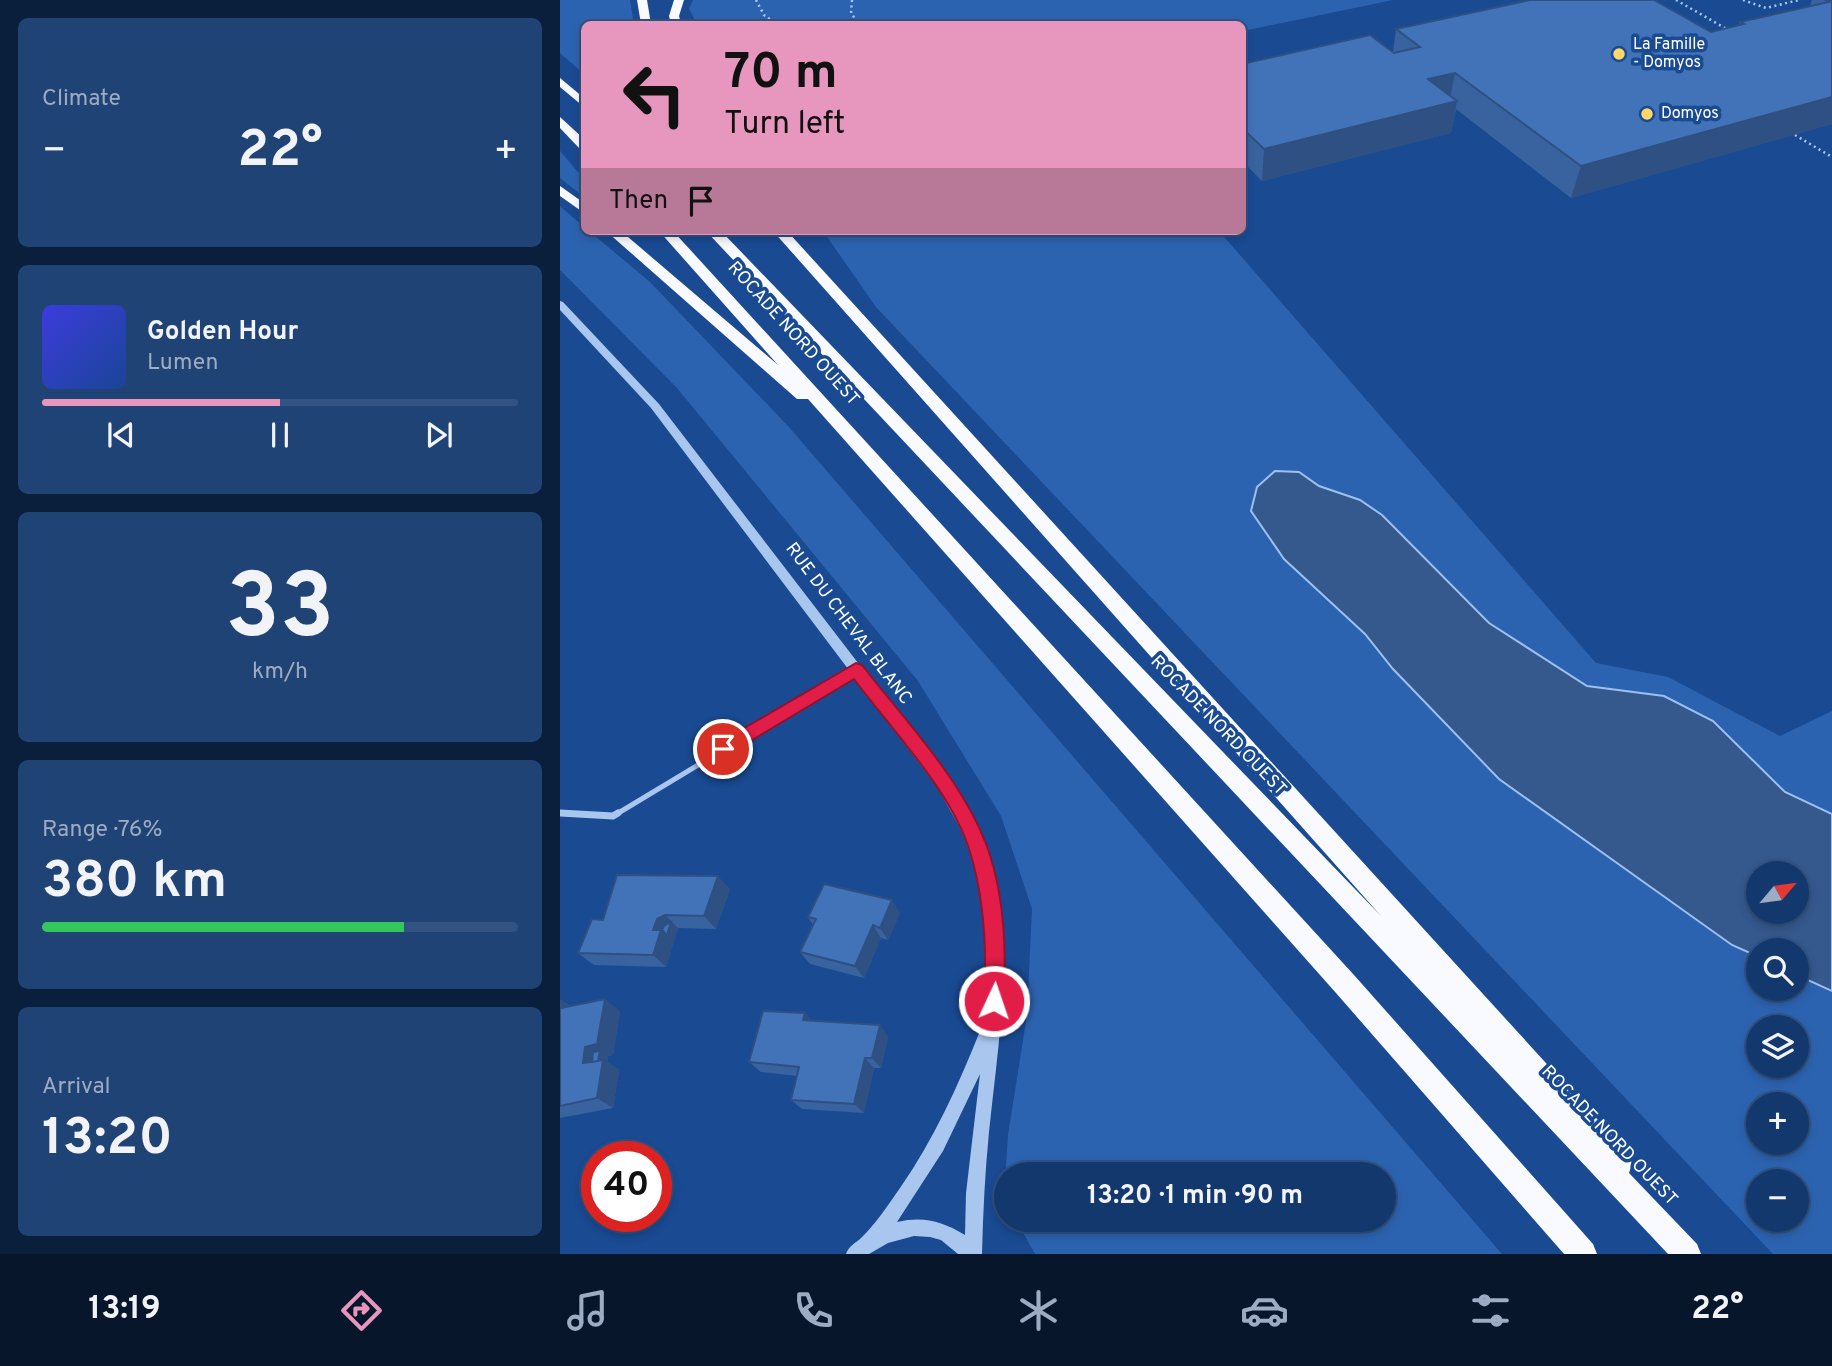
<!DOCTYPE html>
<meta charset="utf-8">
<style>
:root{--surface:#13386e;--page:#204376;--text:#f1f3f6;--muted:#9dacc2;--line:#325281;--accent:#e797bd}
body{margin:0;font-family:Overpass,sans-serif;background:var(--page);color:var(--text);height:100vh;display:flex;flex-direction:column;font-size:26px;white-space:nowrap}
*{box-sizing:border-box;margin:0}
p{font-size:23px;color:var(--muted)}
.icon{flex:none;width:38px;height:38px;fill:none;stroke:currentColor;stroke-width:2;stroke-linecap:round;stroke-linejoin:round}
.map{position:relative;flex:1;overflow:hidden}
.drawer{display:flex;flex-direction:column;gap:18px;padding:18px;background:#0a1f3c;width:560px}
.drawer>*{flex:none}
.banner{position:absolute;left:21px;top:21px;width:665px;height:214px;border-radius:10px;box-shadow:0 4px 10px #0003,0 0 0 2px var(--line);background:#e797bd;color:#111;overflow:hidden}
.needle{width:46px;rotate:61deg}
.buttons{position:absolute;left:1186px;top:861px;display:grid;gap:14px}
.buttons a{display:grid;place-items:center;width:63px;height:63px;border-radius:50%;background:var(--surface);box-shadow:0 4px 10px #0003,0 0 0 2px var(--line);font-size:35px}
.speed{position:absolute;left:21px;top:1141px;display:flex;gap:14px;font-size:35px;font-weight:700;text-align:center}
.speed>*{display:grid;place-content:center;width:91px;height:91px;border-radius:50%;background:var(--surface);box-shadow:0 4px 10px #0003,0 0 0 2px var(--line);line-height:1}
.speed .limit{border:10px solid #d22;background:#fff;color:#111}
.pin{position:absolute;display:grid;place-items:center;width:60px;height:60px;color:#fff;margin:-30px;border:4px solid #fff;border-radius:50%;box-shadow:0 2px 7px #0007}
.me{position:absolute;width:77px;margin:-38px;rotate:3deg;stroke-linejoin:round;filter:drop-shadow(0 0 5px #0008)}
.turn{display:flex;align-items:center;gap:24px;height:147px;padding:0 28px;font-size:32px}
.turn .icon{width:91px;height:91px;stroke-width:2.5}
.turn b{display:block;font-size:49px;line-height:60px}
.then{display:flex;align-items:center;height:66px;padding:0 28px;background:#0003;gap:14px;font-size:26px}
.big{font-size:52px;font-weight:700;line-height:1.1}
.drawer .widget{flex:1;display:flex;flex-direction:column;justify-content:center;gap:10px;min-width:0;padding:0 24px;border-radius:10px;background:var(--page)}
.drawer .dial{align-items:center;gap:0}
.dial b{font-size:91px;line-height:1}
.song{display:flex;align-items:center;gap:21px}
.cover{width:84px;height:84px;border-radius:10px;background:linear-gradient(135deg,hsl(240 70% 55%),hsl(220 70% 35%))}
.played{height:7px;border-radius:4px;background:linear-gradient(90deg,var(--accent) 50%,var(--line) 50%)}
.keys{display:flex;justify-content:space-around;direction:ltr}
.heat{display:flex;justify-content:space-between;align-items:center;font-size:38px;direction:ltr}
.charge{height:10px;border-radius:5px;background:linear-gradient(90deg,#34c759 76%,var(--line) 0)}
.trip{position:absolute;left:434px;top:1162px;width:402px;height:70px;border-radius:35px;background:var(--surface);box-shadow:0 4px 10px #0003,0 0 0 2px var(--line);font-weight:700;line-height:70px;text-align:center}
.dock{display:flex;height:112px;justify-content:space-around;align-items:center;background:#08162c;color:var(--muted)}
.dock .icon{width:49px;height:49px}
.dock .selected{color:var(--accent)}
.dock b{font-size:32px;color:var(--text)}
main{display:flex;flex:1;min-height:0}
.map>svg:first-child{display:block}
.green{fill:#2c63b0;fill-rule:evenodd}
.water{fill:#35588d;stroke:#9bc0f1;stroke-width:2;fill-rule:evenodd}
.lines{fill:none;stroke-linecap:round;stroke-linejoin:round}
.path{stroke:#a9c6ef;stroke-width:2.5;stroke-dasharray:2 3.5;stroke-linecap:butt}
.service-far1{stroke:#a9c6ef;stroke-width:5}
.service{stroke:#a9c6ef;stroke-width:7}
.tertiary{fill:#a9c6ef;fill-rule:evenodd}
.trunk{fill:#f8faff;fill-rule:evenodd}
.wall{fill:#39639f}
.shaded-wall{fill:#2e5082}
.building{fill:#4273b9;stroke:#2e5082;stroke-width:2}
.route{fill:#e11d48;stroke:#92132f;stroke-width:2}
.poi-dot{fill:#ffd867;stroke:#194a92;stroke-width:2.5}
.labels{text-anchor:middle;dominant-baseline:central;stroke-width:7;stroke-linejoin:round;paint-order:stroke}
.far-poi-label{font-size:16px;fill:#fff;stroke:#194a92;text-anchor:start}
.street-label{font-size:18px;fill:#fff;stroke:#194a92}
</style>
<main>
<section class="drawer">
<div class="widget"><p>Climate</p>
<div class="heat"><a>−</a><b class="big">22°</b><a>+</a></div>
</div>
<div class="widget">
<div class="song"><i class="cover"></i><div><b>Golden Hour</b><p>Lumen</p></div></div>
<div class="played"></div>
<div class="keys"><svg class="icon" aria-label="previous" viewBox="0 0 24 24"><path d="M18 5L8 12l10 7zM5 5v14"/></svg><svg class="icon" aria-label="pause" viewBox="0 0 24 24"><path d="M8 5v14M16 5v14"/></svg><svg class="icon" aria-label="next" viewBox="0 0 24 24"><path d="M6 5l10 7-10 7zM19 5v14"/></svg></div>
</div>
<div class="widget dial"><b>33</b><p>km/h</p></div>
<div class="widget"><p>Range · 76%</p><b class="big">380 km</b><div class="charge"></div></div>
<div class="widget"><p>Arrival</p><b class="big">13:20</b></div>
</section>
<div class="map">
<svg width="1272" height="1254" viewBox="0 0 1272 1254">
<rect width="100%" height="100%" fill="#194a92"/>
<g class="green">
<polygon points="0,0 70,0 74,24 24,24 24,74 0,53"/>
<polygon points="133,0 833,0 683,31 682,24 137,24 129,9"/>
<polygon points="0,151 24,179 24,197 0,178"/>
<polygon points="0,206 24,227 24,231 29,231 90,282 228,426 942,1254 475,1254 456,1220 824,1220 824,1174 446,1174 446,1203 444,1199 448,1135 467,1015 472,909 441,816 358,681 117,388 0,270"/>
<path d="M263,231h396l377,432 72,14 112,59 52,-25v543h-59l-897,-947zM1199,873h38v39h-38zM1199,950h38v39h-38zM1199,1027h38v39h-38zM1199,1104h38v39h-38zM1199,1181h38v39h-38z"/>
</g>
<path class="water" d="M715,471l24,1 20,14 41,14 22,15 107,108 98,63 77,10 49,25 72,71 47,22v177l-35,-16v-25h-38v7l-27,-12 -233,-166 -106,-110 -28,-35 -81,-75 -33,-48 6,-24zM1199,873h38v39h-38z"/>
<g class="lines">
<g class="path">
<polyline points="196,0 204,15 217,24"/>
<polyline points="292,0 291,13 299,24"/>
<polyline points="1116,0 1170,31"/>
<polyline points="1183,0 1206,8 1239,0"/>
<polyline points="1235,135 1272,157"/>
</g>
<g class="service-far1">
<polyline points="0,813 31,815"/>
<polyline points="55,815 296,670"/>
</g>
<polyline class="service" points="0,813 53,816 58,813"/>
<path class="tertiary" d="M0,301l3,1 96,102 289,376c20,38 40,75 48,118 15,77 1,156 -7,234 -4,40 -6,81 -7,122h-24l-17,-14 -11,-3 -16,-1 -26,7 -19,11h-23c3,-8 8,-10 14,-15 15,-14 28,-34 40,-51 34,-49 58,-102 80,-157l4,-1c6,-62 5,-130 -18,-188 -7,-19 -19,-36 -28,-54l-287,-380 -91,-98zM420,1074l-14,119 -1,42c-23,-14 -42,-19 -68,-13l46,-71z"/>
<g class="trunk">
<polygon points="77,0 87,0 91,24 81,24"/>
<polygon points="114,0 124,0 119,16 121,24 111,24 109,16"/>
<polygon points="0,78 24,98 24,107 0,87"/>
<polygon points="0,117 24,139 24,150 20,149 0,128"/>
<polygon points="0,186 24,203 24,213 0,196"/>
<polygon points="46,231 61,231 218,365 99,231 113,231 794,975 1033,1244 1037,1254 1004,1254 776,993 248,399 237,399"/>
<polygon points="146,231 161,231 821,916 213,231 227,231 1069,1154 1072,1164 1069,1173 1137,1244 1141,1254 1108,1254"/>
</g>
</g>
<g class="wall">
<polygon points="1252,0 1272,0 1272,124 1011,198 896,109 891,133 702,181 682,161 682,64 833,52 836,29 1151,32 1179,26 1180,22 1250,6"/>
<polygon points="170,889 156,929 118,928 106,967 34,965 18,953 43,920"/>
<polygon points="340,913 328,940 321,938 304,978 250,964 240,952 253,925 248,917"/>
<polygon points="0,1001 2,1001 10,1006 60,1011 53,1055 48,1056 47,1062 59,1070 53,1108 0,1118"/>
<polygon points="245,1013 252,1021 328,1036 321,1068 314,1068 304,1113 242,1109 231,1100 237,1076 201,1072 189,1062"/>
</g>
<g class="shaded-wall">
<polygon points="895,73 889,103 897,101 891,133 702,181 704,149 868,79"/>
<polygon points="1272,97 1272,124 1011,198 1021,166"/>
<polygon points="158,876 170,889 156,929 144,916"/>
<polygon points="332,900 340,913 328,940 320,928"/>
<polygon points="105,915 118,928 106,967 93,955 93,930 97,919"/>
<polygon points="313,925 321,938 304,978 295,966"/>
<polygon points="45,999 60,1011 53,1055 48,1056 47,1062 59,1070 53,1108 37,1098 23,1063 25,1047"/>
<polygon points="2,1001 18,1012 1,1008"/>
<polygon points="245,1013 255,1024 243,1020"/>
<polygon points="320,1025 328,1036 321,1068 312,1058"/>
<polygon points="305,1058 314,1068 304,1113 294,1104"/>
</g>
<g class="building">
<polygon points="970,0 1094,0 1151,32 1184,24 1180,22 1269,2 1265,0 1272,0 1272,97 1021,166 895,73 868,79 897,101 704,149 682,128 682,64 810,35 834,53 860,47 836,29"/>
<polygon points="57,875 158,876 144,916 105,915 97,919 93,930 101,930 93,955 18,953 32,919 43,920"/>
<polygon points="264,884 332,900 320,928 313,925 295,966 240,952 256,919 248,917"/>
<polygon points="111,922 107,935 102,930 104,926"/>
<polygon points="45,999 37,1044 25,1047 23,1063 43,1060 37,1098 0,1106 0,1001 2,1001 1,1008"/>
<polygon points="203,1011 245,1013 243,1020 320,1025 312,1058 305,1058 294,1104 231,1100 239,1067 189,1062"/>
<polygon points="40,1051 38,1061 32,1062 33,1052"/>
</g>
<path class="route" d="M296,663l6,2c44,57 103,117 127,187 16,48 17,99 15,149l-3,7 -7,3 -7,-3 -3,-7c3,-50 1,-100 -14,-149 -18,-60 -78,-122 -116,-173l-125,75h-12l-3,-5 3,-5z"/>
<g class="poi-dot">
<circle cx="1059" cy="54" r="7"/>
<circle cx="1087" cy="114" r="7"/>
</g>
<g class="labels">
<g class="far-poi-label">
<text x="1073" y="45">La Famille<tspan x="1073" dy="18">- Domyos</tspan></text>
<text x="1101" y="114">Domyos</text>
</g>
<g class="street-label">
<text transform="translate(233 334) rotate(48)">ROCADE NORD OUEST</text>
<text transform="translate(288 624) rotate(53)">RUE DU CHEVAL BLANC</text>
<text transform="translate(658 726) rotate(46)">ROCADE NORD OUEST</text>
<text transform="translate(1049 1136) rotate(46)">ROCADE NORD OUEST</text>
</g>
</g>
</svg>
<div class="buttons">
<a><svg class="needle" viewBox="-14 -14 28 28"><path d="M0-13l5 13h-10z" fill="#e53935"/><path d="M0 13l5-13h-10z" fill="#9dacc2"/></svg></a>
<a><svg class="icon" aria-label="search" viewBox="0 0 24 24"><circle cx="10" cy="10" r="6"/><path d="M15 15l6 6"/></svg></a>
<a><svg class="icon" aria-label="layers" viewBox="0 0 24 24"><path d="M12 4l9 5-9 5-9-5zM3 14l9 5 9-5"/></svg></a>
<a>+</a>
<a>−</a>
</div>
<div class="speed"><div class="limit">40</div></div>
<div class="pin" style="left:163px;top:749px;background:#d93025"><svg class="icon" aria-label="arrive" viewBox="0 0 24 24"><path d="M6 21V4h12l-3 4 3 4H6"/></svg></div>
<svg class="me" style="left:434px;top:1001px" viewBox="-20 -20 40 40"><circle r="17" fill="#e11d48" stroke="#fff" stroke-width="3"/><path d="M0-11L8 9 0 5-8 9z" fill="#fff"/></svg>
<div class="trip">13:20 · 1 min · 90 m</div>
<div class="banner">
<div class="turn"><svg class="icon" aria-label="left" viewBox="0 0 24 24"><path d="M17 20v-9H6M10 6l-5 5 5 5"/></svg><div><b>70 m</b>Turn left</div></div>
<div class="then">Then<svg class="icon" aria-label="arrive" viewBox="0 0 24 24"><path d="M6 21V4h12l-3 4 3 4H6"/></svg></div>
</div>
</div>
</main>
<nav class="dock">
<b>13:19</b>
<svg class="icon selected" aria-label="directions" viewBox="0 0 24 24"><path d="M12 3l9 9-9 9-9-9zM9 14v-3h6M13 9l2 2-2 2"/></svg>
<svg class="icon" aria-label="music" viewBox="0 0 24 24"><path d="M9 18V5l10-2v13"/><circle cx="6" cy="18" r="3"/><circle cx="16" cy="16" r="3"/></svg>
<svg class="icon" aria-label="phone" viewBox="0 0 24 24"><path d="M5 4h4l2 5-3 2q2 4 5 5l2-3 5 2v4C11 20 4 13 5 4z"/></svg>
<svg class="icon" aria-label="climate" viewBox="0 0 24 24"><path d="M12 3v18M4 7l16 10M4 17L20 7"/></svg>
<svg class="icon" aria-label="car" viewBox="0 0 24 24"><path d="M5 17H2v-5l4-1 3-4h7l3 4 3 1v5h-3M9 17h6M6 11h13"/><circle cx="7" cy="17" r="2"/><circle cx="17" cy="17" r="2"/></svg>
<svg class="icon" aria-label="filters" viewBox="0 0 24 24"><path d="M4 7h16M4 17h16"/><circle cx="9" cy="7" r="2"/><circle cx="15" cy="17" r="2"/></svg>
<b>22°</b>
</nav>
